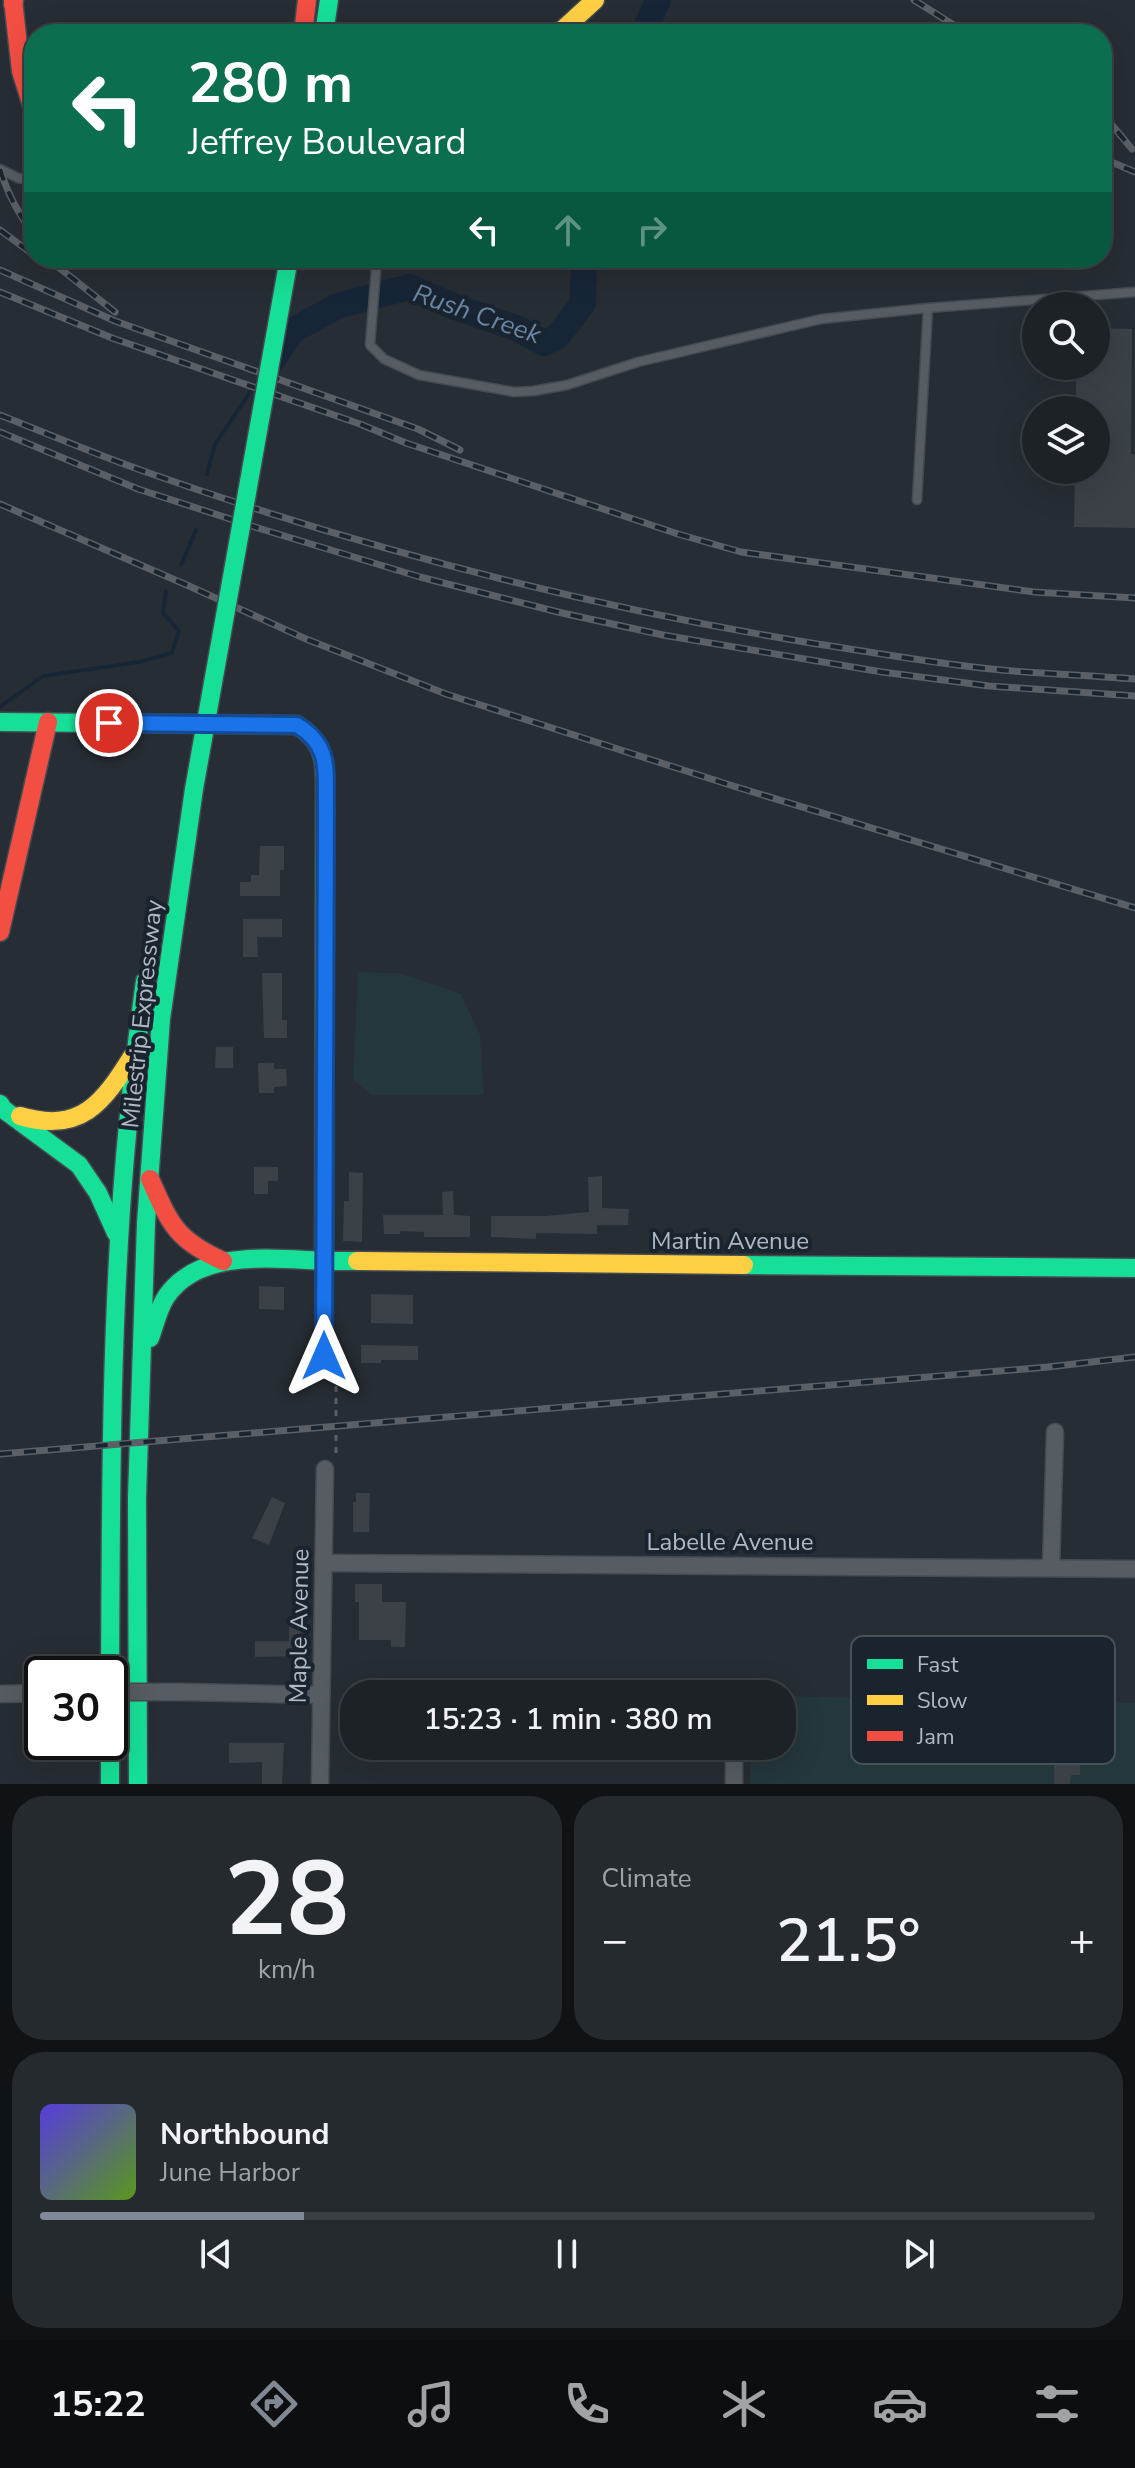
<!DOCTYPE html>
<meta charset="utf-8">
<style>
:root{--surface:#1d2227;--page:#252a2f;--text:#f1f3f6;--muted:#a0a4a7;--line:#3b3f44;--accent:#808993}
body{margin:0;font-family:"Nunito Sans",sans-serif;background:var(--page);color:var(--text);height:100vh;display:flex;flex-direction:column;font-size:30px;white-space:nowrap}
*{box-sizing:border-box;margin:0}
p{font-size:26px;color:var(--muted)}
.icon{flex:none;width:44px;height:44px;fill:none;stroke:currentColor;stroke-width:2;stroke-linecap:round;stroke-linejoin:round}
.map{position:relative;height:1784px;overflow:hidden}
.drawer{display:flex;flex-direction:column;gap:12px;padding:12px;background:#101315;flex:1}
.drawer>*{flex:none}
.top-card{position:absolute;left:24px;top:24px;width:1088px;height:244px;border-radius:32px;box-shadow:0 8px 32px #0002,0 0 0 2px var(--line);background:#0b6e4f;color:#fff;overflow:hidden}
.tools{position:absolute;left:1022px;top:292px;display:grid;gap:16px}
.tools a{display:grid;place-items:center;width:88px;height:88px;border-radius:50%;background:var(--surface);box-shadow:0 8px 32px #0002,0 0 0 2px var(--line);font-size:40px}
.speed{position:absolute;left:24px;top:1656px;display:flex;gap:16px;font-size:40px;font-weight:700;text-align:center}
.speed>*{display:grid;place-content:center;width:104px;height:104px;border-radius:50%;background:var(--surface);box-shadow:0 8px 32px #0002,0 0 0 2px var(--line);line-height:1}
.speed .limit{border:4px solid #111;border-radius:12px;background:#fff;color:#111}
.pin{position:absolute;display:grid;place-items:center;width:68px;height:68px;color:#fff;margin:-34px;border:4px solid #fff;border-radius:50%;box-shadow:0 2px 8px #0007}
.me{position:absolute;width:88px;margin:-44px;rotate:0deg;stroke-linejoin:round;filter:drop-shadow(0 0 6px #0008)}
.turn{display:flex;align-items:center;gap:28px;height:168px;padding:0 32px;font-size:36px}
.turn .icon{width:104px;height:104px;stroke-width:2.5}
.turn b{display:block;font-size:56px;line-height:68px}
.lanes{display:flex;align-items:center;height:76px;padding:0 32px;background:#0003;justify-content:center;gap:40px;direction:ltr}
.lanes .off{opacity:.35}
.big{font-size:60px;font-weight:600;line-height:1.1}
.drawer .widget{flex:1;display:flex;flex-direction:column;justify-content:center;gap:12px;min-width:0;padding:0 28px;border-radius:32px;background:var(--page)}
.drawer .dial{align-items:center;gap:0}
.dial b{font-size:104px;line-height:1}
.song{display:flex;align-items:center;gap:24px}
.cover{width:96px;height:96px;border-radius:12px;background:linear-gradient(135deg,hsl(250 70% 55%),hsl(90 70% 35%))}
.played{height:8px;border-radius:4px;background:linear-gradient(90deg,var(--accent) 25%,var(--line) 25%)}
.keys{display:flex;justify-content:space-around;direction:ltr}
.heat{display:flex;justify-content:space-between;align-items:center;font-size:44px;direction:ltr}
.drawer .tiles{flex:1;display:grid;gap:12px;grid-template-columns:1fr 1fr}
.widget:last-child{grid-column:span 2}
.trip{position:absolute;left:340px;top:1680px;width:456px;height:80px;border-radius:32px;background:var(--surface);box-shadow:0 8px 32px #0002,0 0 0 2px var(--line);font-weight:600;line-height:80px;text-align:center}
.tab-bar{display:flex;height:128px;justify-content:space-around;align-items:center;background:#0c0e10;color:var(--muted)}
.tab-bar .icon{width:56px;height:56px}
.tab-bar .current{color:var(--accent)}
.tab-bar b{font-size:36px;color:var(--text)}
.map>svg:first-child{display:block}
.green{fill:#24373a}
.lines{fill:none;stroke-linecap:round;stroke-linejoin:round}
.stream{stroke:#172637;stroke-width:4}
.river{stroke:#172637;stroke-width:26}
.building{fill:#3c4148}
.lane-casing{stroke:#444a51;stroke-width:11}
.street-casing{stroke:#444a51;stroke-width:19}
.fast-casing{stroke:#444a51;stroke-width:21}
.slow-casing{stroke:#444a51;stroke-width:21}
.jam-casing{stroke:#444a51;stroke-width:21}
.path{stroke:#585f64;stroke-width:3;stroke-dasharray:6 6;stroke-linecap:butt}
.lane{stroke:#575c62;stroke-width:8}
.street{stroke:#575c62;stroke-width:16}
.fast{stroke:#16e098;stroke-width:18}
.slow{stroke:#ffcf43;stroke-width:18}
.jam{stroke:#f24e42;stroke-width:18}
.rail-casing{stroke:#5a6066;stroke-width:7}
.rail{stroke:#1a242f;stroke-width:4;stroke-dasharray:12;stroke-linecap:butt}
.street-bridge-casing{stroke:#444a51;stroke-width:19;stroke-linecap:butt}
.fast-bridge-casing{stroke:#44494f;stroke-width:21;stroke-linecap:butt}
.street-bridge{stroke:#575c62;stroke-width:16}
.fast-bridge{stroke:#16e098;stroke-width:18}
.route-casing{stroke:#114b97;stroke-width:20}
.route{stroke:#1a73e8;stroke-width:14}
.labels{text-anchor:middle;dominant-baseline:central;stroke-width:8;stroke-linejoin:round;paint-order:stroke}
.street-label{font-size:24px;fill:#b0bac6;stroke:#1a242f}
.water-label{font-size:26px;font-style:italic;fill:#6886a6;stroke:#1a242f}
.key{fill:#1a242f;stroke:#47515c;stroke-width:2}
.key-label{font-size:22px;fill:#b0bac6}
</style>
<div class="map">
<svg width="1135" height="1784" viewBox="0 0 1135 1784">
<rect width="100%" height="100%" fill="#272d34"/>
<g class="green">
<polygon points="358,972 399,973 461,994 480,1035 484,1095 371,1095 353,1079"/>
<polygon points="782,1696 1135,1703 1135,1784 750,1784 751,1746 782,1746"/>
</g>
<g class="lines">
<g class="stream">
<polyline points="207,474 215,444 251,391"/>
<polyline points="181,565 196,530"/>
<polyline points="0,707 43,676 139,662 172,653 179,631 163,613 166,591"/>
</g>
<g class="river">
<polyline points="643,34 658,0"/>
<polyline points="273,359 292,331 337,306 409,287 455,307 516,328 544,343 558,336 583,303 584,258"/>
</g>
</g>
<g class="building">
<polygon points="1096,328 1132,329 1131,454 1135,454 1135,528 1074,527 1075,470 1096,470 1096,410 1076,410 1076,366 1096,366"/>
<polygon points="260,846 284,846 284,870 280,870 280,896 240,896 240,882 251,882 251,875 259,875"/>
<polygon points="243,919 282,919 282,937 257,937 258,957 243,957"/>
<polygon points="262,973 282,973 282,1020 287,1020 287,1038 264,1038"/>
<polygon points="216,1047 233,1047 233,1068 215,1068"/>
<polygon points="258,1063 274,1063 274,1069 286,1069 287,1086 274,1087 274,1093 259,1093"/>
<polygon points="254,1167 278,1167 278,1181 268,1181 268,1194 254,1194"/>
<polygon points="349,1172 363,1173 362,1242 343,1241 344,1201 349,1201"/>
<polygon points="602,1176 602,1208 629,1209 628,1225 597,1225 597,1234 536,1233 536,1239 491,1237 491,1216 546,1216 589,1212 588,1177"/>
<polygon points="453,1191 454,1215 470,1216 470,1237 424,1237 424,1232 400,1231 400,1234 384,1234 383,1215 443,1215 442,1192"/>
<polygon points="259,1286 284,1287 284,1310 259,1309"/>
<polygon points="371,1294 413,1295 413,1324 371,1323"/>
<polygon points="361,1345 418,1346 418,1360 381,1360 381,1363 361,1363"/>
<polygon points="356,1493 370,1493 369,1532 353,1532 353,1502 356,1502"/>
<polygon points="272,1497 285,1503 269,1545 252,1538"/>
<polygon points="355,1584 382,1584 382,1602 406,1602 405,1647 391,1647 391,1640 359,1640 359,1602 355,1602"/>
<polygon points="289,1621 302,1621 303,1656 255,1657 255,1641 289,1641"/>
<polygon points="1054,1742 1080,1743 1080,1775 1071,1775 1070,1784 1054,1784"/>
<polygon points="229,1743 284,1743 282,1784 262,1784 262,1762 229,1763"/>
</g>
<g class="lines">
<g class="lane-casing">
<g id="lane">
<polyline points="0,169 18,178 34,181"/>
<polyline points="377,258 370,345 384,359 419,375 514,392 533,391 567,385 638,362 821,319 928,308 1135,292"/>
<polyline points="917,500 928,308"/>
</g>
</g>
<g class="street-casing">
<g id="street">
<polyline points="324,1261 324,1356"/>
<polyline points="325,1563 1135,1569"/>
<polyline points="1051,1568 1055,1432"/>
<polyline points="183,1692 321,1695"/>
<polyline points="0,1694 42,1693"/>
<polyline points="734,1746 734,1784"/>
<polyline points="320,1784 325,1469"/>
</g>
</g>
<g class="fast-casing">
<g id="fast">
<polyline points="324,34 329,0"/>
<path d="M0,722l297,3c22,14 28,29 28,55l-1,481h33"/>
<polyline points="0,1104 3,1109 79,1165 98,1193 116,1233"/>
<polyline points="744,1265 1135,1268"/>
<path d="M150,1338c5,-13 8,-29 16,-41 33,-49 108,-38 158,-36"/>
<path d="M110,1687c1,-177 0,-354 15,-530 5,-59 12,-118 20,-176"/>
<polyline points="110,1694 110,1784"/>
<polyline points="138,1784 137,1498 146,1223 161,1019 194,789"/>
</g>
</g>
<g class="slow-casing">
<g id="slow">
<polyline points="558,34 595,0"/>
<path d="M20,1116c61,18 83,-13 113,-61"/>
<polyline points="357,1261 744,1265"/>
</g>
</g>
<g class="jam-casing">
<g id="jam">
<polyline points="13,0 21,71 34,112"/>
<polyline points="13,4 14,0"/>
<polyline points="303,34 307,0"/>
<polyline points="0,932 48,722"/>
<path d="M150,1179c20,45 26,61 73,82"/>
</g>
</g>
<g class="path">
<polyline points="336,1416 336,1363"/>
<polyline points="336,1435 336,1458"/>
</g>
<use href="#lane" class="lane"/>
<use href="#street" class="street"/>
<use href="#fast" class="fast"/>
<use href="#slow" class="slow"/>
<use href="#jam" class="jam"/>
<g class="rail-casing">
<g id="rail">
<polyline points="914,0 968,34"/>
<polyline points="1102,113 1132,149"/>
<polyline points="1102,158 1135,172"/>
<path d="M0,169c7,24 19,46 34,66"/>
<polyline points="0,230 34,255"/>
<polyline points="51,258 57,266 115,312"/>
<polyline points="0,270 115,321 418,429 460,450"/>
<polyline points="0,292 112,338 360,424 406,443 678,534 741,552 1034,592 1135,598"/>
<path d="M0,415c48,19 97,40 146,57 217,76 438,134 665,171 60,9 120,20 180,26 47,5 96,6 144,10"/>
<polyline points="0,432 138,489 258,528 420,577 562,613 663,635 882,672 989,686 1135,696"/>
<polyline points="0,504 189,586 306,639 446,694 730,785 1135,908"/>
<polyline points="0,1454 1048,1367 1135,1357"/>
</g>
</g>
<use href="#rail" class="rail"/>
<g class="street-bridge-casing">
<polyline id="street-bridge" points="110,1692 183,1692"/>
</g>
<g class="fast-bridge-casing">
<polyline id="fast-bridge" points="194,789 289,258"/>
</g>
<use href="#street-bridge" class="street-bridge"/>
<use href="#fast-bridge" class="fast-bridge"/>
</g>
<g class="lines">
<g class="route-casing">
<path id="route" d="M109,723l188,2c35,21 28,47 29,83l-2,548"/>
</g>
<use href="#route" class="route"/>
</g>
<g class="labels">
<g class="street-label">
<text transform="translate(142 1014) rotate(-84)">Milestrip Expressway</text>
<text x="730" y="1241">Martin Avenue</text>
<text x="730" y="1542">Labelle Avenue</text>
<text transform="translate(299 1626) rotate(-89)">Maple Avenue</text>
</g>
<g class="water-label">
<text transform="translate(477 314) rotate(19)">Rush Creek</text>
</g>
</g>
<rect x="851" y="1636" width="264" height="128" rx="12" class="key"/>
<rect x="867" y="1659" width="36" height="10" fill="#16e098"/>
<rect x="867" y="1695" width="36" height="10" fill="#ffcf43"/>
<rect x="867" y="1731" width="36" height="10" fill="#f24e42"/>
<g class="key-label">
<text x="917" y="1672">Fast</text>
<text x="917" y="1708">Slow</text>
<text x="917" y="1744">Jam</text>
</g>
</svg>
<div class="tools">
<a><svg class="icon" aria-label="search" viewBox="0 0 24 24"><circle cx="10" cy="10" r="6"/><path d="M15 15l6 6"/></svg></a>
<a><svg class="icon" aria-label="layers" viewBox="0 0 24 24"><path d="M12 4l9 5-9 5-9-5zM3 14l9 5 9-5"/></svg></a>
</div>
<div class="speed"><div class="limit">30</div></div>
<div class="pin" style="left:109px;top:723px;background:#d93025"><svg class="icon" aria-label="arrive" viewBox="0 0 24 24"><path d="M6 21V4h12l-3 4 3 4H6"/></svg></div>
<svg class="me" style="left:324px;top:1356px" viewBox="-20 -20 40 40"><path d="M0-17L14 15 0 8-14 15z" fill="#1a73e8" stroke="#fff" stroke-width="4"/></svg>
<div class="trip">15:23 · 1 min · 380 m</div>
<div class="top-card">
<div class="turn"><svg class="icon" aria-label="left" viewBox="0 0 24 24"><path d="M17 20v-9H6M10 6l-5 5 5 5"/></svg><div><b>280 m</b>Jeffrey Boulevard</div></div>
<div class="lanes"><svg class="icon" aria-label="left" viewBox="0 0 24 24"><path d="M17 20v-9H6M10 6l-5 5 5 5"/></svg><svg class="icon off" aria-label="ahead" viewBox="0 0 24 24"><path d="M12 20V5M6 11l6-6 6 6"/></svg><svg class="icon off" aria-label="right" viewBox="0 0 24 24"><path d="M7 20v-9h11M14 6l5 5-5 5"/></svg></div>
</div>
</div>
<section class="drawer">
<div class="tiles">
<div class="widget dial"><b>28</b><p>km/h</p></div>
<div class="widget"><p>Climate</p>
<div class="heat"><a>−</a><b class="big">21.5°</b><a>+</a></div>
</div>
<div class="widget">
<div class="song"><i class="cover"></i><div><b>Northbound</b><p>June Harbor</p></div></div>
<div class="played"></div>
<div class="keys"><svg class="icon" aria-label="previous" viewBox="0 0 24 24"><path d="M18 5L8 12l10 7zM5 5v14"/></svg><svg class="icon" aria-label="pause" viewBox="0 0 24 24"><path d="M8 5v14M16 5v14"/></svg><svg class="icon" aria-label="next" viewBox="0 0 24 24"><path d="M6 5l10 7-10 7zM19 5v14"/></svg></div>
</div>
</div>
</section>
<nav class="tab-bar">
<b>15:22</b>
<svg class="icon current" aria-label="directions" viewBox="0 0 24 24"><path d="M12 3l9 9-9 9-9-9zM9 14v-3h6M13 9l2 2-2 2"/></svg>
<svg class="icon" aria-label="music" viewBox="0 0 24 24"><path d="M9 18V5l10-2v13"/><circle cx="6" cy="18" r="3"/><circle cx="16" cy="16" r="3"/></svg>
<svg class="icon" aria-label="phone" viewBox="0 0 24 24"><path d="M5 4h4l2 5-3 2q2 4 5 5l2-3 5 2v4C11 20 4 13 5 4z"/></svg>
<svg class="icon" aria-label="climate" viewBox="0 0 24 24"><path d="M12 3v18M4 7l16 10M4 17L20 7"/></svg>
<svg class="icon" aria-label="car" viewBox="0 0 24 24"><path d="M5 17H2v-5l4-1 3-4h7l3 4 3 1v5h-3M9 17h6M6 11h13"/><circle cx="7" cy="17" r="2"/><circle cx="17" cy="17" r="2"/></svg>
<svg class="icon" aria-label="filters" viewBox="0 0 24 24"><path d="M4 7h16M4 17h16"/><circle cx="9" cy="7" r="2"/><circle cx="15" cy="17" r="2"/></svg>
</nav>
